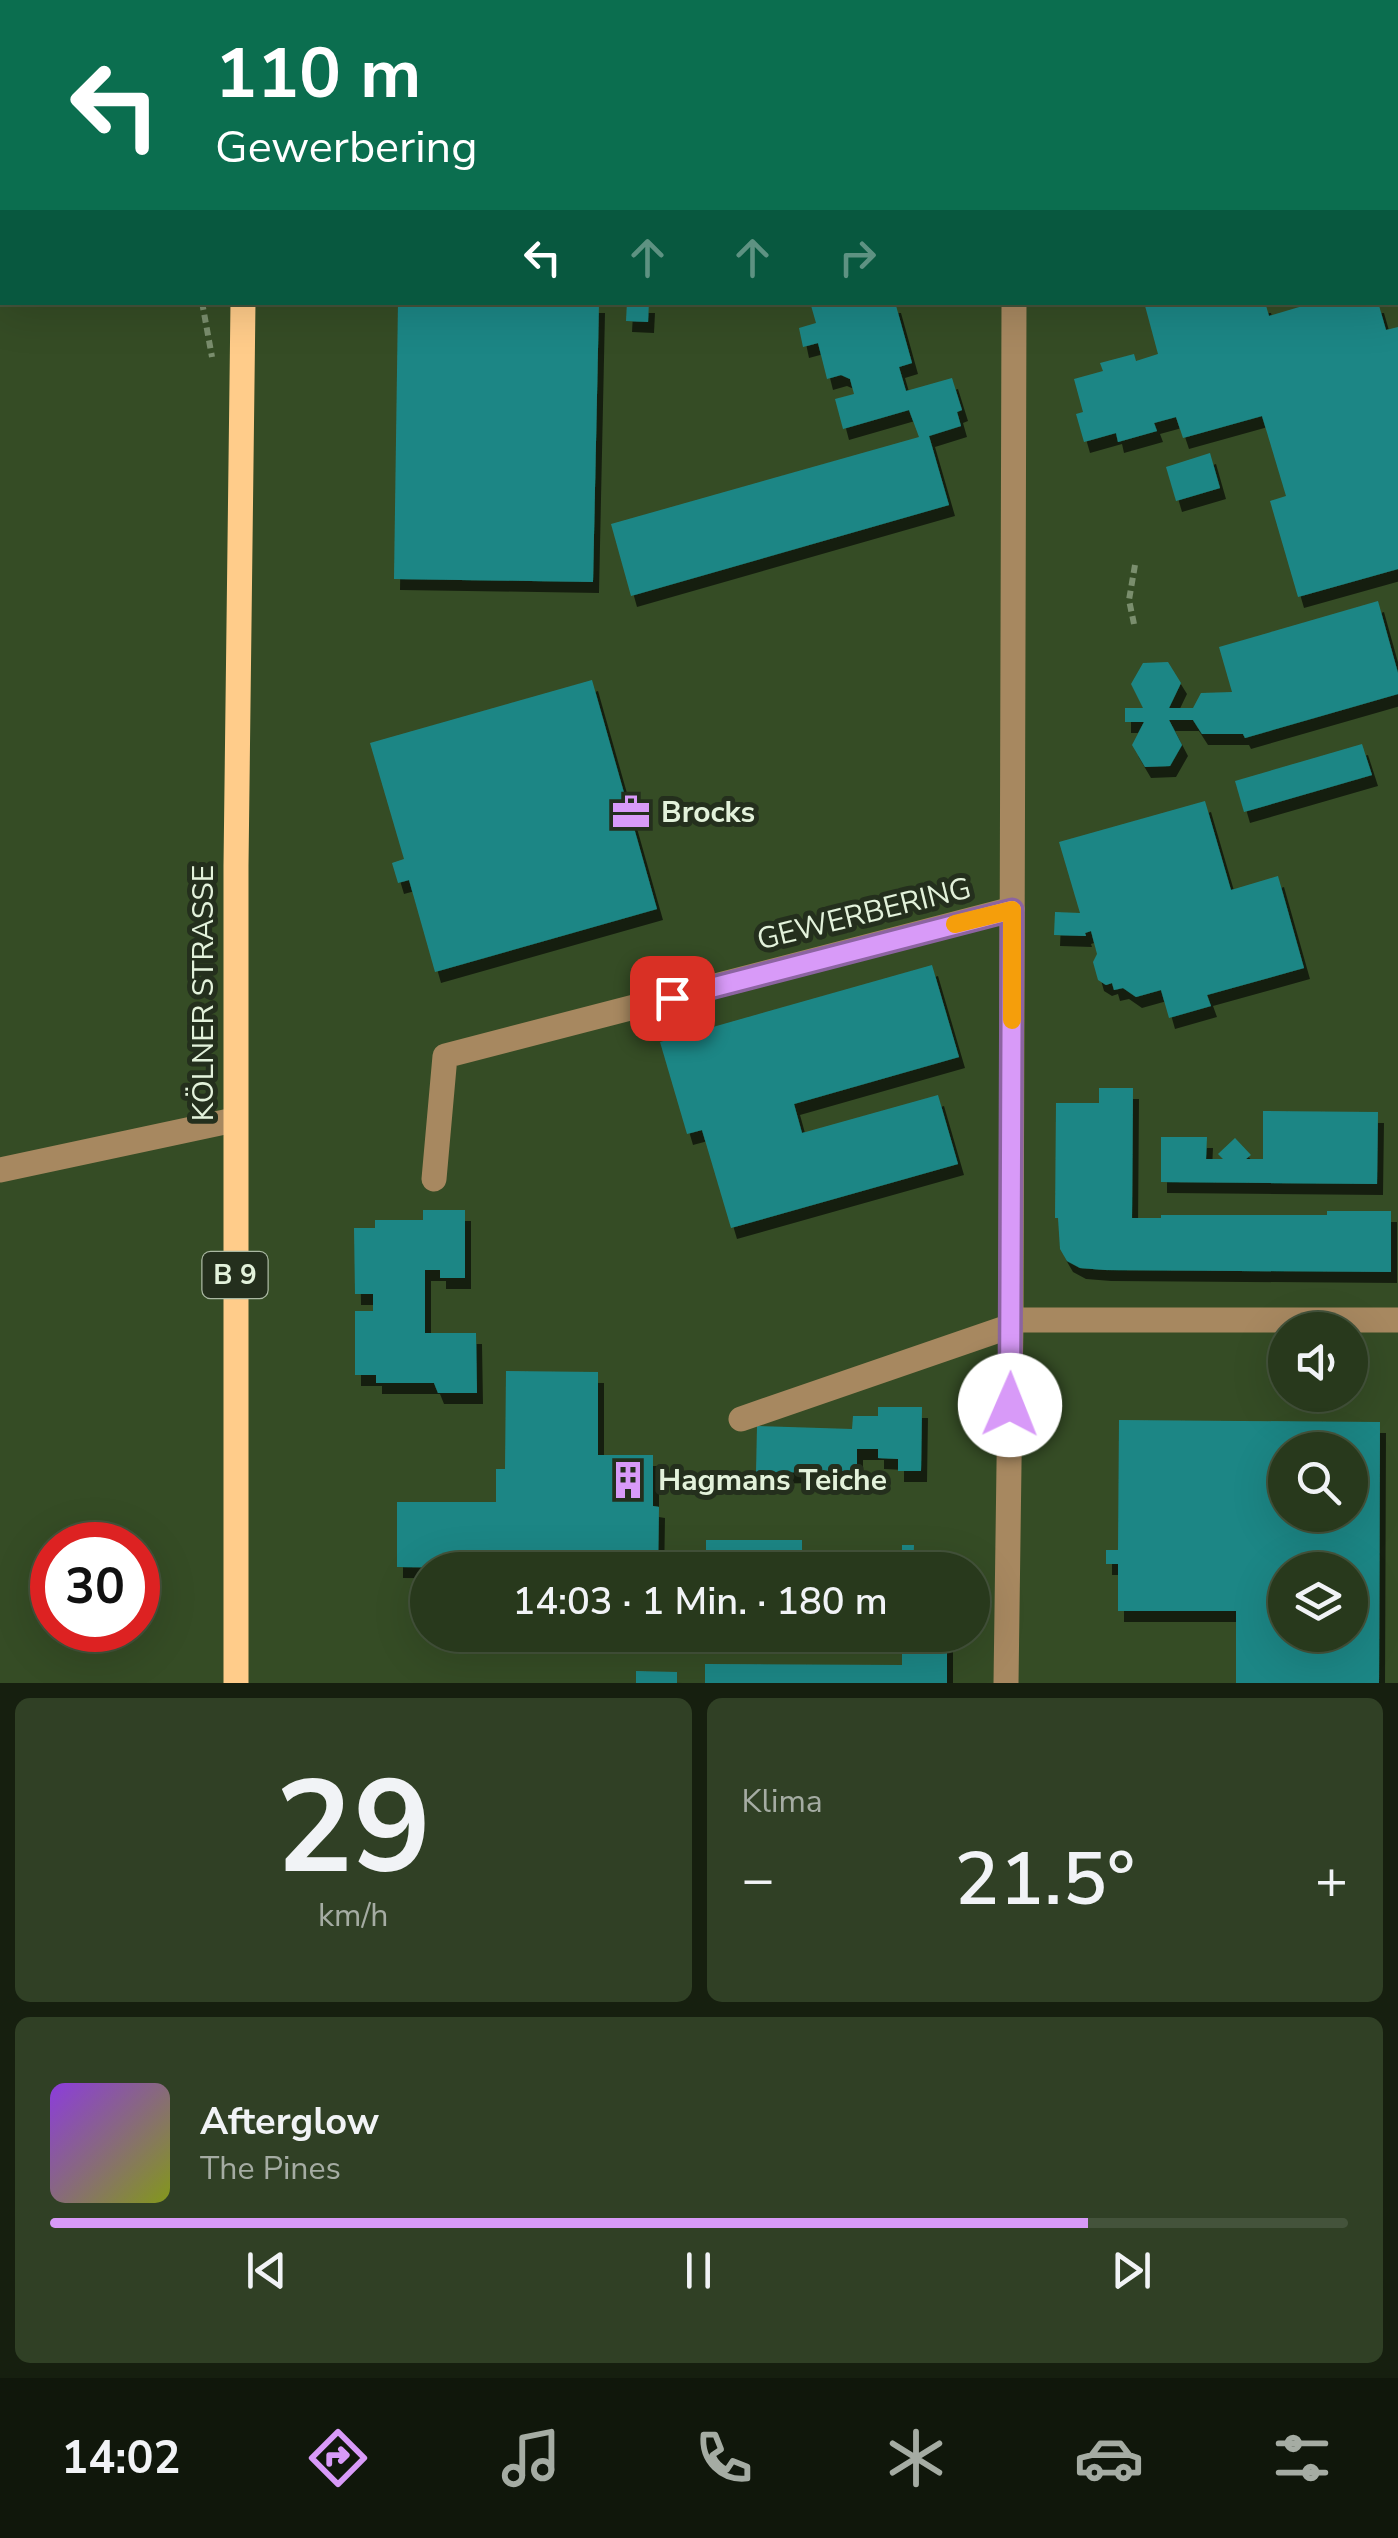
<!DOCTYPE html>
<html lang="de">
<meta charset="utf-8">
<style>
:root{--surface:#28391c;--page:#304025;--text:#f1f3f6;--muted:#a5aca3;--line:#44533b;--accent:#d89af8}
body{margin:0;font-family:"Nunito Sans",sans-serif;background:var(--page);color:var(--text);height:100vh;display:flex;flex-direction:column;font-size:38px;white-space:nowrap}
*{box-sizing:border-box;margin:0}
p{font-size:32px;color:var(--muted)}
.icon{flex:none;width:55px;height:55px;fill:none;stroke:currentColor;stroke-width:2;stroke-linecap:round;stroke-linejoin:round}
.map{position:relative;height:1683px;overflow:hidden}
.panel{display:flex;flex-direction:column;gap:15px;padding:15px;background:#161f0f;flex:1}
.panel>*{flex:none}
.banner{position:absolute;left:0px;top:0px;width:1400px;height:305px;box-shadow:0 10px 40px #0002,0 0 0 2px var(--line);background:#0b6e4f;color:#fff;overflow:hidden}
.fabs{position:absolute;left:1268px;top:1312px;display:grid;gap:20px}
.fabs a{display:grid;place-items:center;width:100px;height:100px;border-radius:50%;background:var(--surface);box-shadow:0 10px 40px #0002,0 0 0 2px var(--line);font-size:50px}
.speed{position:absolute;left:30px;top:1522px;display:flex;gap:20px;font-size:50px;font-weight:700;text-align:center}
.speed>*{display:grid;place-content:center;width:130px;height:130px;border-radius:50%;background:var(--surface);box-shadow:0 10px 40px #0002,0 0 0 2px var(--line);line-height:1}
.speed .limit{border:15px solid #d22;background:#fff;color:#111}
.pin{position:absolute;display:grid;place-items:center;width:85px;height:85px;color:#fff;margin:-42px;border-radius:20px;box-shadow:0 5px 15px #0006}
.me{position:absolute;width:110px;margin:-55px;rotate:1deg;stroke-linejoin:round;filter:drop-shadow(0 0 8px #0008)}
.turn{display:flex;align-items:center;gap:35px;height:210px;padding:0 50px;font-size:45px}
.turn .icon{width:130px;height:130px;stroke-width:2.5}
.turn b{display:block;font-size:70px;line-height:85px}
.lanes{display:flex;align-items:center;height:95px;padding:0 50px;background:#0003;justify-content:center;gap:50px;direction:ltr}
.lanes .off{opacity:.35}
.big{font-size:75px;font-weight:600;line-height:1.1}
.panel .widget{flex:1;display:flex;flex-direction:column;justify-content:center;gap:15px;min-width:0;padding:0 35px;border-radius:15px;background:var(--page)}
.panel .dial{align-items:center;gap:0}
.dial b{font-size:130px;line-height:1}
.song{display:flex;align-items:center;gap:30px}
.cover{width:120px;height:120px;border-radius:15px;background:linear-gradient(135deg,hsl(270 70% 55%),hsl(70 70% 35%))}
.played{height:10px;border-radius:5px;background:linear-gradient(90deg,var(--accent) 80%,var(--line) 80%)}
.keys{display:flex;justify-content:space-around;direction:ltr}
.heat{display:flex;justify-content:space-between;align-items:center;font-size:55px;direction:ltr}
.panel .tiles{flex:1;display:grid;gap:15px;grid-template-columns:1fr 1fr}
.widget:last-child{grid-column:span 2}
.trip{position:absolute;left:410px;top:1552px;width:580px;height:100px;border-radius:50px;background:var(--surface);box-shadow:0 10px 40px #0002,0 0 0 2px var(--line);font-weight:600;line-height:100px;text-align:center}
.tab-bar{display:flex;height:160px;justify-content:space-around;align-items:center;background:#10170b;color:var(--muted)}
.tab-bar .icon{width:70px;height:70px}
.tab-bar .current{color:var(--accent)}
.tab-bar b{font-size:45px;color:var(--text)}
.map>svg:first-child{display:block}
.building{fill:#1e8685;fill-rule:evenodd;filter:url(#shadow)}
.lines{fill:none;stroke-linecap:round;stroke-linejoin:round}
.path{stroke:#7a8e6d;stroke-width:6;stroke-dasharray:8 5;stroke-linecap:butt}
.minor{stroke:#a78860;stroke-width:25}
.major{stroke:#ffcc8a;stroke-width:25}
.route-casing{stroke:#8c64a1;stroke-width:25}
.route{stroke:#d89af8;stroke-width:18}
.slow{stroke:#f59e0b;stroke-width:18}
.labels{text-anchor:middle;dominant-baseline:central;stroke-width:10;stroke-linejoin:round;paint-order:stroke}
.shield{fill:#242f1d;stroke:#aab8a2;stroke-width:2.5}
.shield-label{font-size:28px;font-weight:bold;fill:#e3f2db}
.poi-label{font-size:30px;font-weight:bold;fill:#e3f2db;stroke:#242f1d;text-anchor:start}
.street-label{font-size:30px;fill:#e3f2db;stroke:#242f1d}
</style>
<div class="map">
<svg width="1398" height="1683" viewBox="0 0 1398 1683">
<defs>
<filter id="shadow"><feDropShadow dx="6" dy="11" stdDeviation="0" flood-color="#0009"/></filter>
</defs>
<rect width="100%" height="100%" fill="#354c25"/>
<g class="building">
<polygon points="398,302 599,302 593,582 394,579"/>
<polygon points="627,302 649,302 648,322 626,321"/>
<polygon points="810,302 895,302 912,363 899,367 906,391 952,378 962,410 957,412 961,426 929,436 949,505 631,596 611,524 919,437 909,410 843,429 835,399 854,394 850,379 841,375 827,379 818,343 803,347 799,328 816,323"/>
<polygon points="1144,302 1265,302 1269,316 1316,302 1378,302 1386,330 1398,327 1398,569 1298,597 1270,501 1286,496 1262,416 1183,438 1176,417 1154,423 1157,431 1118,442 1116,433 1084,442 1076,414 1083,412 1074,379 1103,371 1100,363 1134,354 1136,361 1158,354"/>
<polygon points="1210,453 1220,488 1176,501 1166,467"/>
<polygon points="1378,601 1398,673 1398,694 1245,738 1243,734 1202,734 1193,720 1169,720 1182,745 1170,766 1145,767 1132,745 1144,722 1125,722 1125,708 1143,708 1131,684 1143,663 1168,662 1181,683 1169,708 1193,708 1201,693 1232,692 1219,647"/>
<polygon points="592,680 657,909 435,972 409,880 398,883 392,863 404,859 370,743"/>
<polygon points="1362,744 1372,775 1244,812 1235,781"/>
<polygon points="1205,801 1231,890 1278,876 1304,968 1207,995 1211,1006 1169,1018 1161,990 1136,997 1123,988 1114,990 1112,983 1106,985 1098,980 1093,962 1097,954 1091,931 1085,933 1086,936 1054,935 1055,912 1080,913 1059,842"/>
<polygon points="932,965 959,1057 794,1104 802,1133 938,1095 958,1164 731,1228 702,1130 687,1134 660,1042"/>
<polygon points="1099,1088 1133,1088 1132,1218 1161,1218 1161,1215 1327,1215 1327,1211 1391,1211 1391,1272 1105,1270 1080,1268 1067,1261 1060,1249 1058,1218 1055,1218 1056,1103 1099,1103"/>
<polygon points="1263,1111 1378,1112 1377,1184 1161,1182 1161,1137 1207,1137 1206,1159 1223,1159 1218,1154 1235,1138 1251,1155 1246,1159 1263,1159"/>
<polygon points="423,1210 465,1210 465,1278 440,1278 440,1270 425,1270 425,1333 476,1333 477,1393 438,1393 434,1383 376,1383 376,1375 355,1375 355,1311 373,1311 373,1294 355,1294 354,1228 375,1228 375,1220 423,1220"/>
<polygon points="506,1371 598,1372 598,1455 653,1455 653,1506 659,1507 658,1570 397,1567 397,1502 496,1502 496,1469 505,1469"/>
<polygon points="878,1407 922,1407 921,1471 898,1471 898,1459 878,1458 878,1449 857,1449 857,1471 756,1473 757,1426 852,1429 853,1416 878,1416"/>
<path d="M1119,1420l261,2 -1,261h-143v-72h-118v-47h-12v-14h12zM1285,1450h65v65h-65zM1285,1570h65v65h-65z"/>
<rect x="706" y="1540" width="96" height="30"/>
<polygon points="902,1545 914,1545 913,1569 902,1569"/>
<polygon points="902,1635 947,1635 947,1683 705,1683 705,1664 902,1665"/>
<polygon points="636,1671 677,1672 677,1683 636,1683"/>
</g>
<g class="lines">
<g class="path">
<polyline points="204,2 204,0"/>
<polyline points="202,302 212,357"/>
<polyline points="1134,624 1129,600 1135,565"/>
</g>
<g class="minor">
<polyline points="955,0 956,2"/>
<polyline points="0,1170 234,1120"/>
<polyline points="434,1179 445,1056 1012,909"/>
<polyline points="1011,1320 1398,1320"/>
<polyline points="741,1419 1011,1326"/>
<polyline points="1006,1683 1011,1320 1014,302"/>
</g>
<g class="major">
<polyline points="247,2 247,0"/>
<polyline points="236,1683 236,866 243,302"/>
</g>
</g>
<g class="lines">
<g class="route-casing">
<polyline id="route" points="672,998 1012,910 1010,1405"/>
</g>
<use href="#route" class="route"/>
<polyline class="slow" points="955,924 1012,910 1012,1020"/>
</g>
<defs>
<g id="office-bare" transform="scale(3)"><path d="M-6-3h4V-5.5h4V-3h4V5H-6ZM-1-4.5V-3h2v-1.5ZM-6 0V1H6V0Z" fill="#d89af8" stroke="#242f1d" stroke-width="2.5" paint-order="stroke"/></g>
<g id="building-bare" transform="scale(3)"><path d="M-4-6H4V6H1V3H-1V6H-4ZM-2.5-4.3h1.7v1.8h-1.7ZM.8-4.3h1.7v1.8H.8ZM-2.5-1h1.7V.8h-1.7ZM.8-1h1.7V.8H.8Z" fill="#d89af8" stroke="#242f1d" stroke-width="2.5" paint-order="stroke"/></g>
</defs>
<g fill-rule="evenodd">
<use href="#office-bare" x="631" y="812"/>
<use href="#building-bare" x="628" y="1480"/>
</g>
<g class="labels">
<rect class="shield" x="202.5" y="1252" width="65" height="46" rx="8"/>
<g class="shield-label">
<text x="235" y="1275">B 9</text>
</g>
<g class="poi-label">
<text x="661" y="812">Brocks</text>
<text x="658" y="1480">Hagmans Teiche</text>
</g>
<g class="street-label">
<text transform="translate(864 914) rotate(-14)">GEWERBERING</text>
<text transform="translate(203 993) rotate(-90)">KÖLNER STRASSE</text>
</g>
</g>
</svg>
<div class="fabs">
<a><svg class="icon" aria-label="sound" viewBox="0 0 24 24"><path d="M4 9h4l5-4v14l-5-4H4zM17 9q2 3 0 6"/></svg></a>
<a><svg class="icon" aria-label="search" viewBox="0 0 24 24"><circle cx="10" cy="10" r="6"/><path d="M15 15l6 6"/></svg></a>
<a><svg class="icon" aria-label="layers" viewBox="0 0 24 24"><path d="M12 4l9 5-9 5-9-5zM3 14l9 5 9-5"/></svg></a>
</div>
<div class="speed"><div class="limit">30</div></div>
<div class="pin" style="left:672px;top:998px;background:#d93025"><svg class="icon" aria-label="arrive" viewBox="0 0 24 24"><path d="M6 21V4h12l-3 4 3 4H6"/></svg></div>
<svg class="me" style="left:1010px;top:1405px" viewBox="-20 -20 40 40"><circle r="19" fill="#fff"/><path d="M0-13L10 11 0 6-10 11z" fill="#d89af8"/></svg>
<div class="trip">14:03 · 1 Min. · 180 m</div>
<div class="banner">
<div class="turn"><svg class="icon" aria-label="left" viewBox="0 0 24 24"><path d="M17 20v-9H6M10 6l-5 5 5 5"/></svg><div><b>110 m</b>Gewerbering</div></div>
<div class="lanes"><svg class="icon" aria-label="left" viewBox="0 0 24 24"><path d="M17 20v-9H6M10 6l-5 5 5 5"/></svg><svg class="icon off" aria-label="ahead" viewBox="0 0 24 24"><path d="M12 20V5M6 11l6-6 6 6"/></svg><svg class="icon off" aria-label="ahead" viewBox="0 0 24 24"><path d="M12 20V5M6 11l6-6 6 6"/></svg><svg class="icon off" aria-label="right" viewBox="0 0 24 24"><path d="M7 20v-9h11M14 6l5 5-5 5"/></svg></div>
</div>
</div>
<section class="panel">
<div class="tiles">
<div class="widget dial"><b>29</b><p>km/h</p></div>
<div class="widget"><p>Klima</p>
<div class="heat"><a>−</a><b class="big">21.5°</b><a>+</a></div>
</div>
<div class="widget">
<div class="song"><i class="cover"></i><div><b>Afterglow</b><p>The Pines</p></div></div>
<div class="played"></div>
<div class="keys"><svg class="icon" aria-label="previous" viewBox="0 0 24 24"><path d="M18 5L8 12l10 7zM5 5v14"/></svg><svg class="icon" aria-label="pause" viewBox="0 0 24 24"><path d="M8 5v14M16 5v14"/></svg><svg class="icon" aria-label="next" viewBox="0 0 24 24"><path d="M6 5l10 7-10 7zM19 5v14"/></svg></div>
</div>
</div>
</section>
<nav class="tab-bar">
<b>14:02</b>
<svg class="icon current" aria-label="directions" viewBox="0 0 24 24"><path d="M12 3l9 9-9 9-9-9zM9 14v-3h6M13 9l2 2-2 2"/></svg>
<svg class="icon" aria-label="music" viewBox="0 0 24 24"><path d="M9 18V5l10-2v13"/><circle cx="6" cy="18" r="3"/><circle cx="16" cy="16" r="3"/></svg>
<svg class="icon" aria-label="phone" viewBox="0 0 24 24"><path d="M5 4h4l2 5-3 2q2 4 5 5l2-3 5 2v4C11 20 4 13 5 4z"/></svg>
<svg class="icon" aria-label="climate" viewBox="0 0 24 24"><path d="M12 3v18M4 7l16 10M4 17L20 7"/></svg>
<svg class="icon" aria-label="car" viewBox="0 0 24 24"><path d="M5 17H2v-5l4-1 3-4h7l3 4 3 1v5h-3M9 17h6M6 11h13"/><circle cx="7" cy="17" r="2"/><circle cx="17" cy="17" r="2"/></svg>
<svg class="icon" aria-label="filters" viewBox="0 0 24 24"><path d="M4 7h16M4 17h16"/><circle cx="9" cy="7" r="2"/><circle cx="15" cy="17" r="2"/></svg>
</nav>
